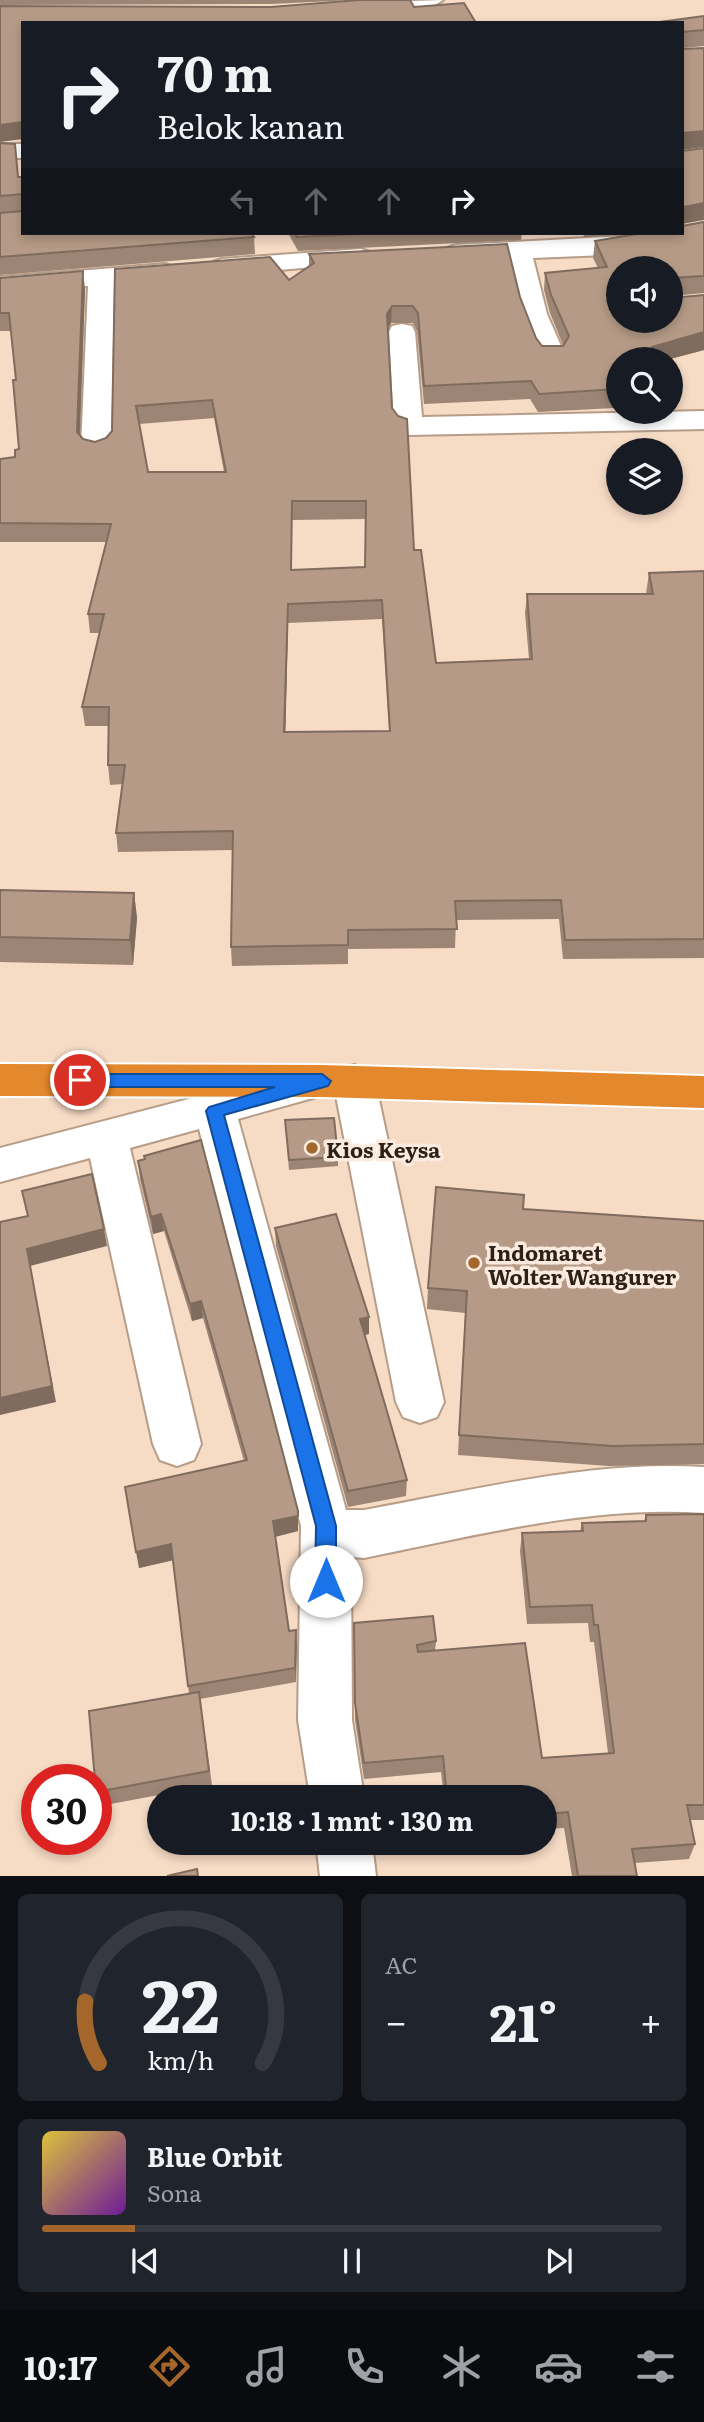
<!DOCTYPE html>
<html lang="id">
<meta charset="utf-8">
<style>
:root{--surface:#171b24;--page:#20242c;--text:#f1f3f6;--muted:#9ea1a6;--line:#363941;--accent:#a4662b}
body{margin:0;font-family:Literata,serif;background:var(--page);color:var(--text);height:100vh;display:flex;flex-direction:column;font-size:26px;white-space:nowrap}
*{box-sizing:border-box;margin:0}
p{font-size:23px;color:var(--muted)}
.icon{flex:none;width:38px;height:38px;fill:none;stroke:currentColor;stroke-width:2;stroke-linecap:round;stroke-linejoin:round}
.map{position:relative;height:1876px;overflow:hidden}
.side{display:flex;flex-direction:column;gap:18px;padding:18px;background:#0d0f14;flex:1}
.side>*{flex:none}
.hud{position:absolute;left:21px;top:21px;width:663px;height:214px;border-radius:0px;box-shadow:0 4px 10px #0003;background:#171b24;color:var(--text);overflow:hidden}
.tools{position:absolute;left:606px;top:256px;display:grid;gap:14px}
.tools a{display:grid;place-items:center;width:77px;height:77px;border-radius:50%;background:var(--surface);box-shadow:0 4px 10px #0003;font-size:35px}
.speed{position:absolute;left:21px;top:1764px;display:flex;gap:14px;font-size:35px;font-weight:700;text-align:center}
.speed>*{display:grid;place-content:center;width:91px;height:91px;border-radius:50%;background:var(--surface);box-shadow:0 4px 10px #0003;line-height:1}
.speed .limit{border:10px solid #d22;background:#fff;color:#111}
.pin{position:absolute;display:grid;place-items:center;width:60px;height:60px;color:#fff;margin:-30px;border:4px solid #fff;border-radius:50%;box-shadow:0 2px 7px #0007}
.me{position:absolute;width:77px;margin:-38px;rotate:0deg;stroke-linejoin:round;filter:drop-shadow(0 0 5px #0008)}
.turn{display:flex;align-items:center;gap:24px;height:147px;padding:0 21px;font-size:32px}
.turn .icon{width:91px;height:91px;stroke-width:2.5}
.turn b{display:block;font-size:49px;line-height:60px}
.lanes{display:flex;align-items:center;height:66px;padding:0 21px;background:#0003;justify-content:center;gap:35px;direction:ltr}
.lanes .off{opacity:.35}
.big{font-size:52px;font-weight:700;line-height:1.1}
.side .card{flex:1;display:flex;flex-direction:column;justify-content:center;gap:10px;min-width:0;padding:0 24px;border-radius:10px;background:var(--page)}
.side .dial{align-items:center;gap:0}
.dial svg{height:182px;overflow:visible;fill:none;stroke:var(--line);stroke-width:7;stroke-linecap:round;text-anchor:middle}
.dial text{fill:var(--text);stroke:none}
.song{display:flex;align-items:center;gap:21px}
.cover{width:84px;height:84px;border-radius:10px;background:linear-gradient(135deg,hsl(50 70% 55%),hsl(280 70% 35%))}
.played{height:7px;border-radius:4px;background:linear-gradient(90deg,var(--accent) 15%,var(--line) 15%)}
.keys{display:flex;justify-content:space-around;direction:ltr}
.heat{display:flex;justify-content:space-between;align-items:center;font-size:38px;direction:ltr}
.side .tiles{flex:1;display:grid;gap:18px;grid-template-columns:1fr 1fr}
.card:last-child{grid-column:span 2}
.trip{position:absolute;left:147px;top:1785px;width:410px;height:70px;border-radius:35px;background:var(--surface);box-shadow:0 4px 10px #0003;font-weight:700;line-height:70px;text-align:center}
.dock{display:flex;height:112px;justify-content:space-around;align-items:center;background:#090b0e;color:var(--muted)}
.dock .icon{width:49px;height:49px}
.dock .active{color:var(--accent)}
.dock b{font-size:32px;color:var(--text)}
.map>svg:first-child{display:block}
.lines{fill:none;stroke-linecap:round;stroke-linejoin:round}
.minor-casing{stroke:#b79d88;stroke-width:4}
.highway-casing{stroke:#fff;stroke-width:4}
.minor{fill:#fff;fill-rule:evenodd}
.highway{fill:#e3882d;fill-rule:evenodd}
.wall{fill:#9c8574;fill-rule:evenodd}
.shaded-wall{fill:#7f6c5e}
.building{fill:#b59b87;stroke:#7f6c5e;stroke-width:2;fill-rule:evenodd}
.route{fill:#1a73e8;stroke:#114b97;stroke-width:2}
.poi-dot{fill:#a4662b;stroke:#fbeadd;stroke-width:2.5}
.labels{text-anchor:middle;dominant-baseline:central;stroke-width:7;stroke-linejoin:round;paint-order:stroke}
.poi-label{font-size:21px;font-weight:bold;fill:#2b2119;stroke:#fbeadd;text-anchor:start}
</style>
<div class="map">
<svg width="704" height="1876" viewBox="0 0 704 1876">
<rect width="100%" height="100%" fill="#f6dbc5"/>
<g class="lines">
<g class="minor-casing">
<g id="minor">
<polygon points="443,0 433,6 359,13 349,7 352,3"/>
<rect x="0" y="144" width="23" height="14"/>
<polygon points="704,223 704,239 606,255 533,258 547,314 565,355 561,361 541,361 537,355 521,314 508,259 447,258 443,253 447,248 456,245 682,233 682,227"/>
<polygon points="361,249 370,252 374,257 370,262 222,275 213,272 209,267 213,262 222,259"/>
<polygon points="165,264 174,267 178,272 174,277 114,284 111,449 106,455 96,458 86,455 81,449 88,286 0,293 0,277"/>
<polygon points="402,324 412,326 415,332 422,417 704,411 704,429 408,435 398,432 394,426 389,332 392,326"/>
<path d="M354,1065l15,5 6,11 69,321 -7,15 -17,6 -17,-6 -7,-15 -62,-316 -3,7 -93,26 108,391h18c111,-20 227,-50 340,-43v46c-112,-8 -231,23 -340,45l-13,-1 1,163 12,77h-54l-12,-77 3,-194 -102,-397 -69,19 71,296 -7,16 -17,6 -17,-6 -7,-16 -63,-286 -90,24v-34l316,-82 15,5 4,7 4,-8z"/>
<polygon points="316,1843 372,1843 376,1876 320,1876"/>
</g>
</g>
<g class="highway-casing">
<polygon id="highway" points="0,1064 322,1065 704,1076 704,1108 322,1097 0,1096"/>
</g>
<use href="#minor" class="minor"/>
<use href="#highway" class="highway"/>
</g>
<g class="wall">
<polygon points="0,0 352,0 271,4 0,5"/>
<polygon points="704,16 704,46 682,48 682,23"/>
<polygon points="0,143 19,177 254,237 255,254 0,275"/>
<path d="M704,222v71l-33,3v2l33,-3v55l-34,9h-52v51h-2l-2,-2 -76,4 -8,-13 -106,5 -7,-73 -4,-8h-22l-3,7 4,78 22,142 22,113 93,-4 -4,-46 2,-19h119l3,-21 55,-2v387l-141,1 -4,-40 -103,1 -1,28 -107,1v15l-116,2 -1,-19 2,-97 -115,2 -2,-19 7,-49 -13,1 -2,-20 1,-39h-24l-3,-19 18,-74h-10l-2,-19 18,-72h-106v-83l15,-2 4,-8 -3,-69 -5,-49h-11v-53l85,11 -5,146 3,4 12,3 11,-4 6,-7 3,-162 174,11 20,-14v-12l211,43 16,41 6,8h21v-1l-13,-32 -6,-23 1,-17 53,-5 -5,-10 2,-17 44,-8 -55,4 -1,-4h99zM214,418l10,54h-76l-9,-48zM366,519l-1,48 -73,3v-50zM382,619l7,112 -104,1 3,-109z"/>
<polygon points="288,233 522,233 521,240 298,251"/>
<polygon points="0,890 134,893 137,918 133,965 0,962"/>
<polygon points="285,1120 338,1157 338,1166 289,1170"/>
<polygon points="144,1156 298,1531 275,1537 289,1631 296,1630 296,1682 200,1699 212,1785 100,1806 96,1792 96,1780 189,1694 173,1560 139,1568 244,1461 203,1318 192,1321 164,1231 153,1234 140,1179 138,1161 144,1160"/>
<polygon points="523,1209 704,1221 704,1464 609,1466 458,1455 465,1313 427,1309 428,1288"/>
<polygon points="275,1228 369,1317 369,1334 365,1335 407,1480 406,1496 348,1507 276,1246"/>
<polygon points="704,1514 704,1820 690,1820 695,1844 689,1859 635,1863 637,1876 572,1876 564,1828 544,1829 544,1797 444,1797 441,1772 364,1779 355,1720 354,1623 436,1641 435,1651 542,1758 608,1753 594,1642 590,1642 588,1623 527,1624 520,1551 522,1533 580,1531 582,1523 644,1521 646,1515"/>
</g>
<g class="shaded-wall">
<polygon points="23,122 23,139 0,142 0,125"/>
<polygon points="704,131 704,147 682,150 682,133"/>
<polygon points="704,203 704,220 682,224 682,211 684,207"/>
<polygon points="83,271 85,289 79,451 77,432"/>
<polygon points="392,306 391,323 386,332 387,314"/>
<polygon points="704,332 704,350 670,359 651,359 652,347"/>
<polygon points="288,604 288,623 285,751 284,732"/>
<polygon points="134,893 137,918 133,965 130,940"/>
<polygon points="161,1214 164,1231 153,1234 151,1217"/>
<polygon points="104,1229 107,1246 30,1266 56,1402 0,1415 0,1398 27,1249"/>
<polygon points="201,1301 203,1318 192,1321 190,1304"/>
<polygon points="369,1317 369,1334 360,1336 360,1319"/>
<polygon points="298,1511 298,1531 274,1537 273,1521"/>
<polygon points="171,1544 174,1560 139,1568 136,1552"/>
<polygon points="296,1630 297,1645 296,1682 295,1668"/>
</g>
<g class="building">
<polygon points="359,0 410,0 414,7 464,3 476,23 23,23 23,122 0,125 0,6 271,7"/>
<polygon points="704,16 704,30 682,32 682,23 652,23"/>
<polygon points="704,48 704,131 682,133 682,49"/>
<polygon points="0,143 15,144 18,177 23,177 23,233 251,233 254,237 0,257 0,213 23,211 23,194 0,196"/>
<polygon points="704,148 704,203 684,207 682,211 682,151"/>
<path d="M704,222v54l-34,2 1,20 33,-3v37l-52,15 3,12h-37v33l-1,-3 -78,5 -8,-13 -107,5 -6,-73 -5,-7h-21l-5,8 5,94 6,8 9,3 7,131h7l15,113 96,-4 -5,-65h126l-4,-21 55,-2v368l-139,1 -4,-40 -106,1 2,28 -109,1v15l-117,2 2,-116 -117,2 9,-68h-17l1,-58h-27l22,-93h-16l23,-90 -111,-1v-64l15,-2v-7l4,-1 -6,-69h3l-7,-67h-9v-35l83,-7 -6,161 6,7 12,3 11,-4 6,-7 3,-162 155,-12 19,23 25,-17 -5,-9 198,-10 13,53 16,41 6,8h21l6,-10 -18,-41 -6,-22 62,-6 -12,-26 47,-8h40v-7zM618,268h52v52h-52zM212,400l14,72h-78l-12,-66zM292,501h74l-1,66 -74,3zM382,600l8,131 -106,1 4,-128z"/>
<polygon points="295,233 380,233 297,237"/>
<polygon points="0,890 134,893 130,940 0,937"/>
<polygon points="334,1118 338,1157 289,1160 285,1120"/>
<polygon points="201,1140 298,1511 298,1516 273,1521 289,1631 296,1630 295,1668 188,1686 171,1544 136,1552 125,1487 247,1460 201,1301 190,1304 161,1214 151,1217 138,1161 145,1159 144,1156"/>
<polygon points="92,1174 104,1229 27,1249 52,1386 0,1398 0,1222 28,1216 22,1191"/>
<polygon points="436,1187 524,1195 523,1209 704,1221 704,1444 613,1446 459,1435 467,1291 428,1288"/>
<polygon points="336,1214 369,1317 360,1319 407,1480 348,1491 275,1228"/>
<polygon points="704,1514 704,1805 687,1805 695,1844 632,1849 637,1876 578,1876 568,1812 544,1814 544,1797 447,1797 443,1756 364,1763 355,1703 354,1623 433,1616 436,1641 417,1645 418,1652 525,1643 542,1758 614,1753 598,1625 594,1625 592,1605 530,1607 522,1533 583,1531 582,1523 646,1521 646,1515"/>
<polygon points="199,1692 209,1771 96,1792 96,1780 95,1780 89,1711"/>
<polygon points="197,1869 198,1876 167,1876"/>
</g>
<polygon class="route" points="80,1074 322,1074 331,1081 328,1086 224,1115 336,1526 336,1581 333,1588 326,1591 318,1588 315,1581 316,1526 206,1111 209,1107 275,1087 80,1087 72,1080"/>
<g class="poi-dot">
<circle cx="312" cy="1148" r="7"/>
<circle cx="474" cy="1263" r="7"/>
</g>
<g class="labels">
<g class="poi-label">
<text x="326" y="1148">Kios Keysa</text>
<text x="488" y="1251">Indomaret<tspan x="488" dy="24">Wolter Wangurer</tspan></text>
</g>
</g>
</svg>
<div class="tools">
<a><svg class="icon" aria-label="sound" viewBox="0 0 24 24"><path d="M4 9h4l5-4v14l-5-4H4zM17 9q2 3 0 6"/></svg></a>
<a><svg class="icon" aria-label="search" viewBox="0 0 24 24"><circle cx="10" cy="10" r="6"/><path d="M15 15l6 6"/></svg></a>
<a><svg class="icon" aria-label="layers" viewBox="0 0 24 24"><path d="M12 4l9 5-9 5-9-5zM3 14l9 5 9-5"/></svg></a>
</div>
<div class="speed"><div class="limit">30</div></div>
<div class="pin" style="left:80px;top:1080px;background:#d93025"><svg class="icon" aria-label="arrive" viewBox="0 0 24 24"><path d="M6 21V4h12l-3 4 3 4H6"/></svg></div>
<svg class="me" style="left:326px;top:1581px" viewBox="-20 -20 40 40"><circle r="19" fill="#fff"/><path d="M0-13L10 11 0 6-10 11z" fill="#1a73e8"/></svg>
<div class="trip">10:18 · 1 mnt · 130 m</div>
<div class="hud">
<div class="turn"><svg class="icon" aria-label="right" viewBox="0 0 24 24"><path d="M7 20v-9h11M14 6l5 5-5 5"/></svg><div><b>70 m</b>Belok kanan</div></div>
<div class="lanes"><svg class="icon off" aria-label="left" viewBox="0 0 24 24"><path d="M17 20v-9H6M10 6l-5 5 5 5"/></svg><svg class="icon off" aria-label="ahead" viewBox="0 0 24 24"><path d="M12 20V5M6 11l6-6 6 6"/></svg><svg class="icon off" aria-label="ahead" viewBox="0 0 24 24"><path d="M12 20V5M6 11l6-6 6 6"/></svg><svg class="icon" aria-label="right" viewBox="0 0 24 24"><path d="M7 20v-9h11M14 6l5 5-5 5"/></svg></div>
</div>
</div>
<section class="side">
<div class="tiles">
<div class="card dial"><svg viewBox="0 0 100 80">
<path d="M14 69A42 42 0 1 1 86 69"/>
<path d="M14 69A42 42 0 0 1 8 42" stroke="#a4662b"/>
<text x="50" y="56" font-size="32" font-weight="700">22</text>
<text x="50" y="72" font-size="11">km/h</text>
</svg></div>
<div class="card"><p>AC</p>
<div class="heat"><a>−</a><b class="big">21°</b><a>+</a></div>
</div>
<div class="card">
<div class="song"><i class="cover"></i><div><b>Blue Orbit</b><p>Sona</p></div></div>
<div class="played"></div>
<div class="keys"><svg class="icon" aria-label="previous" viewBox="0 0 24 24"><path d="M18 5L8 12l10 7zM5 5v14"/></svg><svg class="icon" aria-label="pause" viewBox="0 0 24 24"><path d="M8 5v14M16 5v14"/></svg><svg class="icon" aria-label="next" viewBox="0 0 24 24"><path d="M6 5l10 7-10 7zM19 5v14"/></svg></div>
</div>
</div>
</section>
<nav class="dock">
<b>10:17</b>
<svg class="icon active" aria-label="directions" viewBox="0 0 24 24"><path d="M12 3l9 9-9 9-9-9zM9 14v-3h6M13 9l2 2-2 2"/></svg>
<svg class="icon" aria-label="music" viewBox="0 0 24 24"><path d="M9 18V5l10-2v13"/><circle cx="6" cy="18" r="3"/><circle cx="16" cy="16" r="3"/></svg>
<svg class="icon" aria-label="phone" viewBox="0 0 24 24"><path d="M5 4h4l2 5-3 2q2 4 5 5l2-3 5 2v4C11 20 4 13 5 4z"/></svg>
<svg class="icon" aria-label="climate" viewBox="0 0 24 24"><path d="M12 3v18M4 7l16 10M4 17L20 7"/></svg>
<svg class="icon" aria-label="car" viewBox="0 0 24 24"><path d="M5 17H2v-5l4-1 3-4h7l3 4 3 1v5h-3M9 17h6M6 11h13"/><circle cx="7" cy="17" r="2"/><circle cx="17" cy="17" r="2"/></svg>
<svg class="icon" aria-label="filters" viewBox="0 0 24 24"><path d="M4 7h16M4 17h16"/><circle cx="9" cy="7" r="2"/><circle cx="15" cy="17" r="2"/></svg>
</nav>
